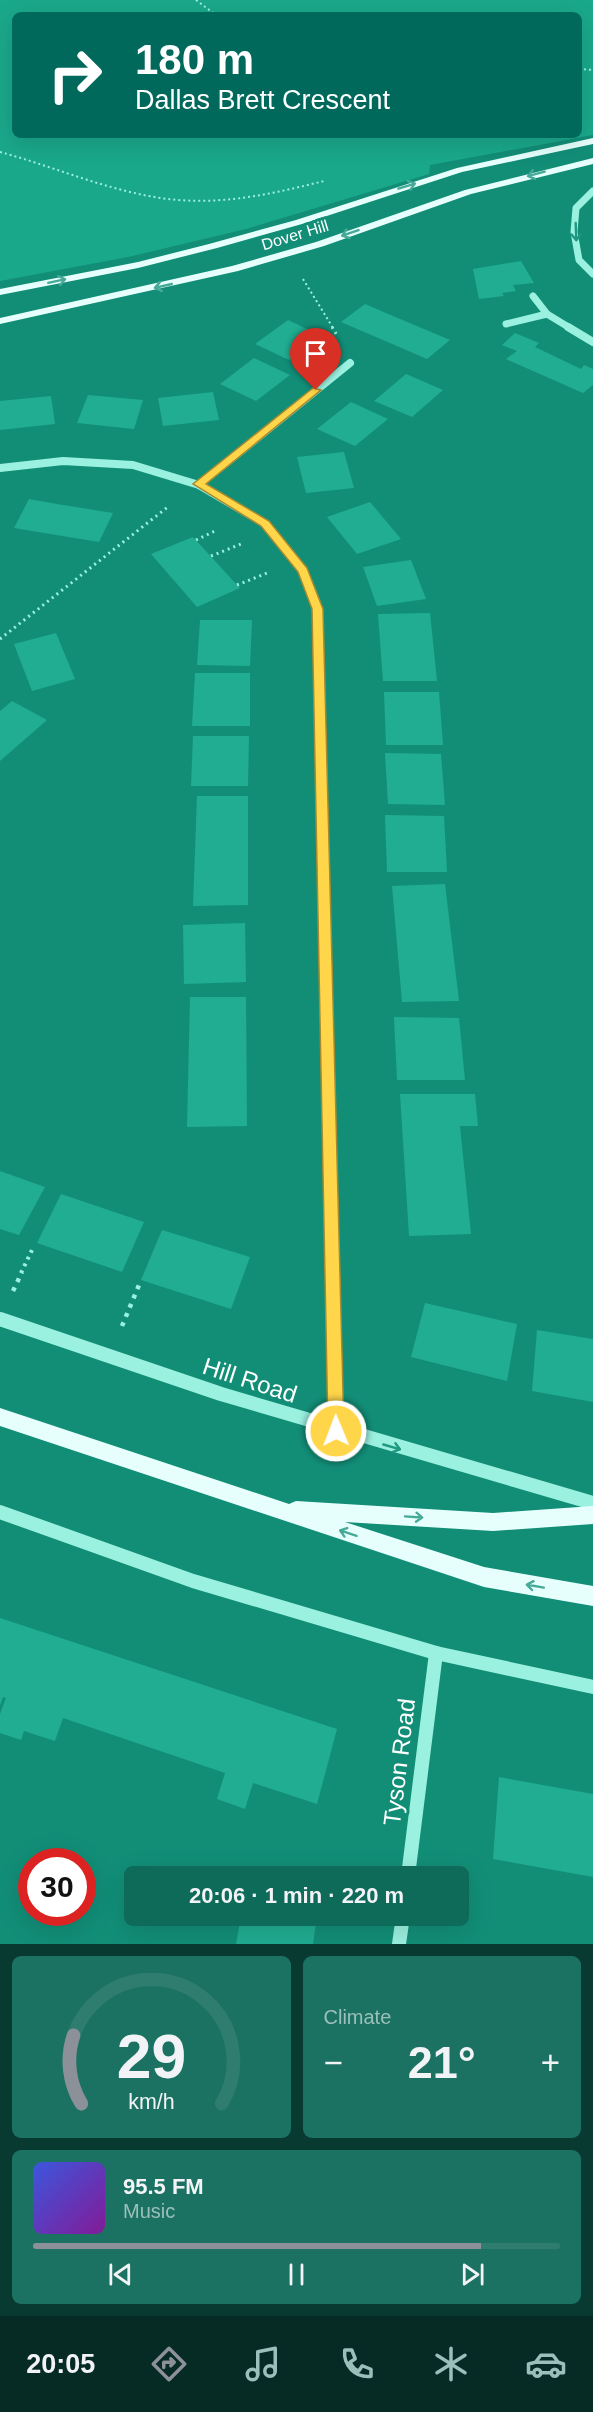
<!DOCTYPE html>
<meta charset="utf-8">
<style>
:root{--surface:#0e6a59;--page:#1c7262;--text:#f1f3f6;--muted:#9bbfba;--line:#2e7d6f;--accent:#8c9099}
body{margin:0;font-family:Arial,sans-serif;background:var(--page);color:var(--text);height:100vh;display:flex;flex-direction:column;font-size:22px;white-space:nowrap}
*{box-sizing:border-box;margin:0}
p{font-size:20px;color:var(--muted)}
.icon{flex:none;width:33px;height:33px;fill:none;stroke:currentColor;stroke-width:2;stroke-linecap:round;stroke-linejoin:round}
.map{position:relative;height:1944px;overflow:hidden}
.sheet{display:flex;flex-direction:column;gap:12px;padding:12px;background:#083a31;flex:1}
.sheet>*{flex:none}
.banner{position:absolute;left:12px;top:12px;width:570px;height:126px;border-radius:9px;box-shadow:0 6px 24px #0002;background:#00695c;color:#fff;overflow:hidden}
.speed{position:absolute;left:18px;top:1848px;display:flex;gap:12px;font-size:30px;font-weight:700;text-align:center}
.speed>*{display:grid;place-content:center;width:78px;height:78px;border-radius:50%;background:var(--surface);box-shadow:0 6px 24px #0002;line-height:1}
.speed .limit{border:9px solid #d22;background:#fff;color:#111}
.pin{position:absolute;display:grid;place-items:center;width:51px;height:51px;color:#fff;margin:-62px -26px;border-radius:50% 50% 50% 0;rotate:-45deg;box-shadow:0 0 6px #0007}
.pin .icon{rotate:45deg}
.me{position:absolute;width:66px;margin:-33px;rotate:359deg;stroke-linejoin:round;filter:drop-shadow(0 0 4px #0008)}
.turn{display:flex;align-items:center;gap:21px;height:126px;padding:0 24px;font-size:27px}
.turn .icon{width:78px;height:78px;stroke-width:2.5}
.turn b{display:block;font-size:42px;line-height:51px}
.big{font-size:45px;font-weight:600;line-height:1.1}
.sheet .widget{flex:1;display:flex;flex-direction:column;justify-content:center;gap:9px;min-width:0;padding:0 21px;border-radius:9px;background:var(--page)}
.sheet .dial{align-items:center;gap:0}
.dial svg{height:156px;overflow:visible;fill:none;stroke:var(--line);stroke-width:7;stroke-linecap:round;text-anchor:middle}
.dial text{fill:var(--text);stroke:none}
.song{display:flex;align-items:center;gap:18px}
.cover{width:72px;height:72px;border-radius:9px;background:linear-gradient(135deg,hsl(230 70% 55%),hsl(290 70% 35%))}
.played{height:6px;border-radius:3px;background:linear-gradient(90deg,var(--accent) 85%,var(--line) 85%)}
.keys{display:flex;justify-content:space-around;direction:ltr}
.heat{display:flex;justify-content:space-between;align-items:center;font-size:33px;direction:ltr}
.sheet .tiles{flex:1;display:grid;gap:12px;grid-template-columns:1fr 1fr}
.widget:last-child{grid-column:span 2}
.trip{position:absolute;left:124px;top:1866px;width:345px;height:60px;border-radius:9px;background:var(--surface);box-shadow:0 6px 24px #0002;font-weight:600;line-height:60px;text-align:center}
.menu{display:flex;height:96px;justify-content:space-around;align-items:center;background:#062a24;color:var(--muted)}
.menu .icon{width:42px;height:42px}
.menu .on{color:var(--accent)}
.menu b{font-size:27px;color:var(--text)}
.map>svg:first-child{display:block}
.green{fill:#1aa88b;fill-rule:evenodd}
.building{fill:#20ad91}
.lines{fill:none;stroke-linecap:round;stroke-linejoin:round}
.path-far3{stroke:#9bf1e0;stroke-width:2;stroke-dasharray:2 3;stroke-linecap:butt}
.path-far2{stroke:#9bf1e0;stroke-width:3;stroke-dasharray:2 4;stroke-linecap:butt}
.path-far1{stroke:#9bf1e0;stroke-width:4;stroke-dasharray:3 4.5;stroke-linecap:butt}
.path{stroke:#9bf1e0;stroke-width:4.5;stroke-dasharray:4 6;stroke-linecap:butt}
.minor-far3{stroke:#9bf1e0;stroke-width:7}
.minor-far2{stroke:#9bf1e0;stroke-width:8}
.minor-far1{stroke:#9bf1e0;stroke-width:10}
.minor{stroke:#9bf1e0;stroke-width:14}
.major{fill:#e6fffc;fill-rule:evenodd}
.oneway{stroke:#47aa98}
.oneway2{stroke:#209882}
.route{fill:#ffd54a;stroke:#a68a30;stroke-width:1.5}
.labels{text-anchor:middle;dominant-baseline:central;stroke-width:6;stroke-linejoin:round;paint-order:stroke}
.far-street-label{font-size:16px;fill:#fff;stroke:#128e77}
.near-street-label{font-size:24px;fill:#fff;stroke:#128e77}
</style>
<div class="map">
<svg width="593" height="1944" viewBox="0 0 593 1944">
<rect width="100%" height="100%" fill="#128e77"/>
<path class="green" d="M0,0h593v135l-163,30 -1,9 -183,55 -118,28 -128,24zM15,15h564v120h-564z"/>
<g class="building">
<polygon points="521,261 534,283 513,285 516,291 502,293 504,296 479,299 473,269"/>
<polygon points="365,304 386,313 450,340 427,359 341,322"/>
<polygon points="288,320 322,336 289,360 255,344"/>
<polygon points="515,333 539,343 535,347 581,369 584,365 593,369 593,385 583,393 506,359 517,351 502,345"/>
<polygon points="254,358 290,375 256,401 220,384"/>
<polygon points="406,374 443,390 412,417 374,401"/>
<polygon points="213,392 219,420 163,426 158,398"/>
<polygon points="88,395 143,400 134,429 77,423"/>
<polygon points="51,396 55,424 0,430 0,401"/>
<polygon points="351,402 388,419 355,446 317,429"/>
<polygon points="344,452 354,488 306,493 297,457"/>
<polygon points="29,499 57,504 113,513 99,542 14,528"/>
<polygon points="370,502 401,539 357,554 327,517"/>
<polygon points="193,537 237,585 240,588 197,607 151,554"/>
<polygon points="411,560 426,599 377,606 363,567"/>
<polygon points="430,613 437,681 383,681 378,614"/>
<polygon points="200,620 252,620 250,666 197,665"/>
<polygon points="56,633 75,679 32,691 14,644"/>
<polygon points="195,673 250,673 250,726 192,726"/>
<polygon points="384,692 439,692 443,745 386,745"/>
<polygon points="12,701 47,720 0,761 0,711"/>
<polygon points="193,736 249,736 248,786 191,786"/>
<polygon points="385,753 441,754 445,805 388,804"/>
<polygon points="197,796 248,796 248,905 193,906"/>
<polygon points="385,815 444,816 447,872 387,872"/>
<polygon points="445,884 459,1001 402,1002 392,886"/>
<polygon points="245,923 246,982 184,984 183,925"/>
<polygon points="190,997 246,997 247,1126 187,1127"/>
<polygon points="394,1017 459,1018 465,1080 397,1080"/>
<polygon points="400,1094 475,1094 478,1126 460,1126 471,1234 409,1236"/>
<polygon points="0,1171 45,1187 19,1235 0,1229"/>
<polygon points="61,1194 144,1222 122,1272 37,1243"/>
<polygon points="162,1230 250,1257 231,1309 141,1280"/>
<polygon points="425,1303 517,1324 507,1381 411,1357"/>
<polygon points="537,1330 593,1339 593,1402 532,1391"/>
<polygon points="0,1618 337,1729 317,1804 253,1783 245,1809 217,1799 225,1773 66,1719 63,1718 55,1741 24,1731 21,1740 0,1733 0,1714 6,1698 3,1697 0,1705"/>
<polygon points="499,1777 593,1794 593,1877 493,1859"/>
<polygon points="241,1916 317,1916 313,1944 236,1944"/>
</g>
<g class="lines">
<g class="path-far3">
<polyline points="196,0 216,15"/>
<polyline points="579,69 593,70"/>
<path d="M0,152c59,16 117,43 178,48 50,4 98,-7 146,-19"/>
<polyline points="303,279 333,328"/>
</g>
<g class="path-far2">
<polyline points="332,327 338,337"/>
<polyline points="196,540 217,530"/>
<polyline points="211,556 241,544"/>
<polyline points="237,585 267,573"/>
<polyline points="0,639 169,506"/>
</g>
<polyline class="path-far1" points="21,1273 33,1248"/>
<g class="path">
<polyline points="13,1291 22,1272"/>
<polyline points="122,1326 139,1285"/>
</g>
<g class="minor-far3">
<polyline points="593,191 576,208 574,232 579,260 593,274"/>
<polyline points="533,296 547,314 570,328"/>
<polyline points="506,324 547,314"/>
</g>
<g class="minor-far2">
<polyline points="568,327 593,342"/>
<polyline points="0,468 63,461 133,465 199,485 265,524 303,571 318,609 321,744"/>
<polyline points="199,485 350,363"/>
</g>
<polyline class="minor-far1" points="321,743 333,1273"/>
<g class="minor">
<polyline points="333,1272 336,1431"/>
<polyline points="0,1319 221,1394 593,1503"/>
<polyline points="0,1512 193,1581 436,1653 593,1687"/>
<polyline points="408,1876 436,1653"/>
<polyline points="399,1944 403,1916"/>
</g>
<g class="major">
<polygon points="593,138 593,144 462,172 302,224 217,248 138,268 0,295 0,289 138,262 209,244 296,220 457,168"/>
<polygon points="593,158 593,164 471,194 324,246 238,271 0,324 0,318 232,266 316,242 465,190"/>
<polygon points="0,1408 289,1504 296,1501 493,1513 593,1506 593,1524 493,1531 345,1522 484,1567 593,1586 593,1606 484,1587 0,1426"/>
</g>
</g>
<defs><path id="oneway-shaft" d="M-6 0H5M1.5-3L5.5 0L1.5 3" fill="none" stroke-width="1.6" stroke-linecap="round" stroke-linejoin="round" transform="scale(1.5)"/></defs>
<g class="oneway">
<use href="#oneway-shaft" transform="translate(536 174) rotate(165)"/>
<use href="#oneway-shaft" transform="translate(407 186) rotate(-17)"/>
<use href="#oneway-shaft" transform="translate(350 233) rotate(161)"/>
<use href="#oneway-shaft" transform="translate(57 281) rotate(-12)"/>
<use href="#oneway-shaft" transform="translate(163 286) rotate(167)"/>
<use href="#oneway-shaft" transform="translate(414 1517) rotate(4)"/>
<use href="#oneway-shaft" transform="translate(348 1533) rotate(-162)"/>
<use href="#oneway-shaft" transform="translate(535 1586) rotate(-170)"/>
</g>
<g class="oneway2">
<use href="#oneway-shaft" transform="translate(576 232) rotate(88)"/>
<use href="#oneway-shaft" transform="translate(392 1447) rotate(16)"/>
</g>
<polygon class="route" points="313,388 321,390 206,484 269,521 307,568 323,609 344,1431 342,1437 336,1439 330,1437 328,1431 312,609 298,572 261,526 193,484"/>
<g class="labels">
<g class="far-street-label">
<text transform="translate(295 235) rotate(-17)">Dover Hill</text>
</g>
<g class="near-street-label">
<text transform="translate(250 1380) rotate(18)">Hill Road</text>
<text transform="translate(399 1762) rotate(-83)">Tyson Road</text>
</g>
</g>
</svg>
<div class="speed"><div class="limit">30</div></div>
<div class="pin" style="left:316px;top:390px;background:#d93025"><svg class="icon" aria-label="arrive" viewBox="0 0 24 24"><path d="M6 21V4h12l-3 4 3 4H6"/></svg></div>
<svg class="me" style="left:336px;top:1431px" viewBox="-20 -20 40 40"><circle r="17" fill="#ffd54a" stroke="#fff" stroke-width="3"/><path d="M0-11L8 9 0 5-8 9z" fill="#fff"/></svg>
<div class="trip">20:06 · 1 min · 220 m</div>
<div class="banner">
<div class="turn"><svg class="icon" aria-label="right" viewBox="0 0 24 24"><path d="M7 20v-9h11M14 6l5 5-5 5"/></svg><div><b>180 m</b>Dallas Brett Crescent</div></div>
</div>
</div>
<section class="sheet">
<div class="tiles">
<div class="widget dial"><svg viewBox="0 0 100 80">
<path d="M14 69A42 42 0 1 1 86 69"/>
<path d="M14 69A42 42 0 0 1 10 34" stroke="#8c9099"/>
<text x="50" y="56" font-size="32" font-weight="700">29</text>
<text x="50" y="72" font-size="11">km/h</text>
</svg></div>
<div class="widget"><p>Climate</p>
<div class="heat"><a>−</a><b class="big">21°</b><a>+</a></div>
</div>
<div class="widget">
<div class="song"><i class="cover"></i><div><b>95.5 FM</b><p>Music</p></div></div>
<div class="played"></div>
<div class="keys"><svg class="icon" aria-label="previous" viewBox="0 0 24 24"><path d="M18 5L8 12l10 7zM5 5v14"/></svg><svg class="icon" aria-label="pause" viewBox="0 0 24 24"><path d="M8 5v14M16 5v14"/></svg><svg class="icon" aria-label="next" viewBox="0 0 24 24"><path d="M6 5l10 7-10 7zM19 5v14"/></svg></div>
</div>
</div>
</section>
<nav class="menu">
<b>20:05</b>
<svg class="icon on" aria-label="directions" viewBox="0 0 24 24"><path d="M12 3l9 9-9 9-9-9zM9 14v-3h6M13 9l2 2-2 2"/></svg>
<svg class="icon" aria-label="music" viewBox="0 0 24 24"><path d="M9 18V5l10-2v13"/><circle cx="6" cy="18" r="3"/><circle cx="16" cy="16" r="3"/></svg>
<svg class="icon" aria-label="phone" viewBox="0 0 24 24"><path d="M5 4h4l2 5-3 2q2 4 5 5l2-3 5 2v4C11 20 4 13 5 4z"/></svg>
<svg class="icon" aria-label="climate" viewBox="0 0 24 24"><path d="M12 3v18M4 7l16 10M4 17L20 7"/></svg>
<svg class="icon" aria-label="car" viewBox="0 0 24 24"><path d="M5 17H2v-5l4-1 3-4h7l3 4 3 1v5h-3M9 17h6M6 11h13"/><circle cx="7" cy="17" r="2"/><circle cx="17" cy="17" r="2"/></svg>
</nav>
